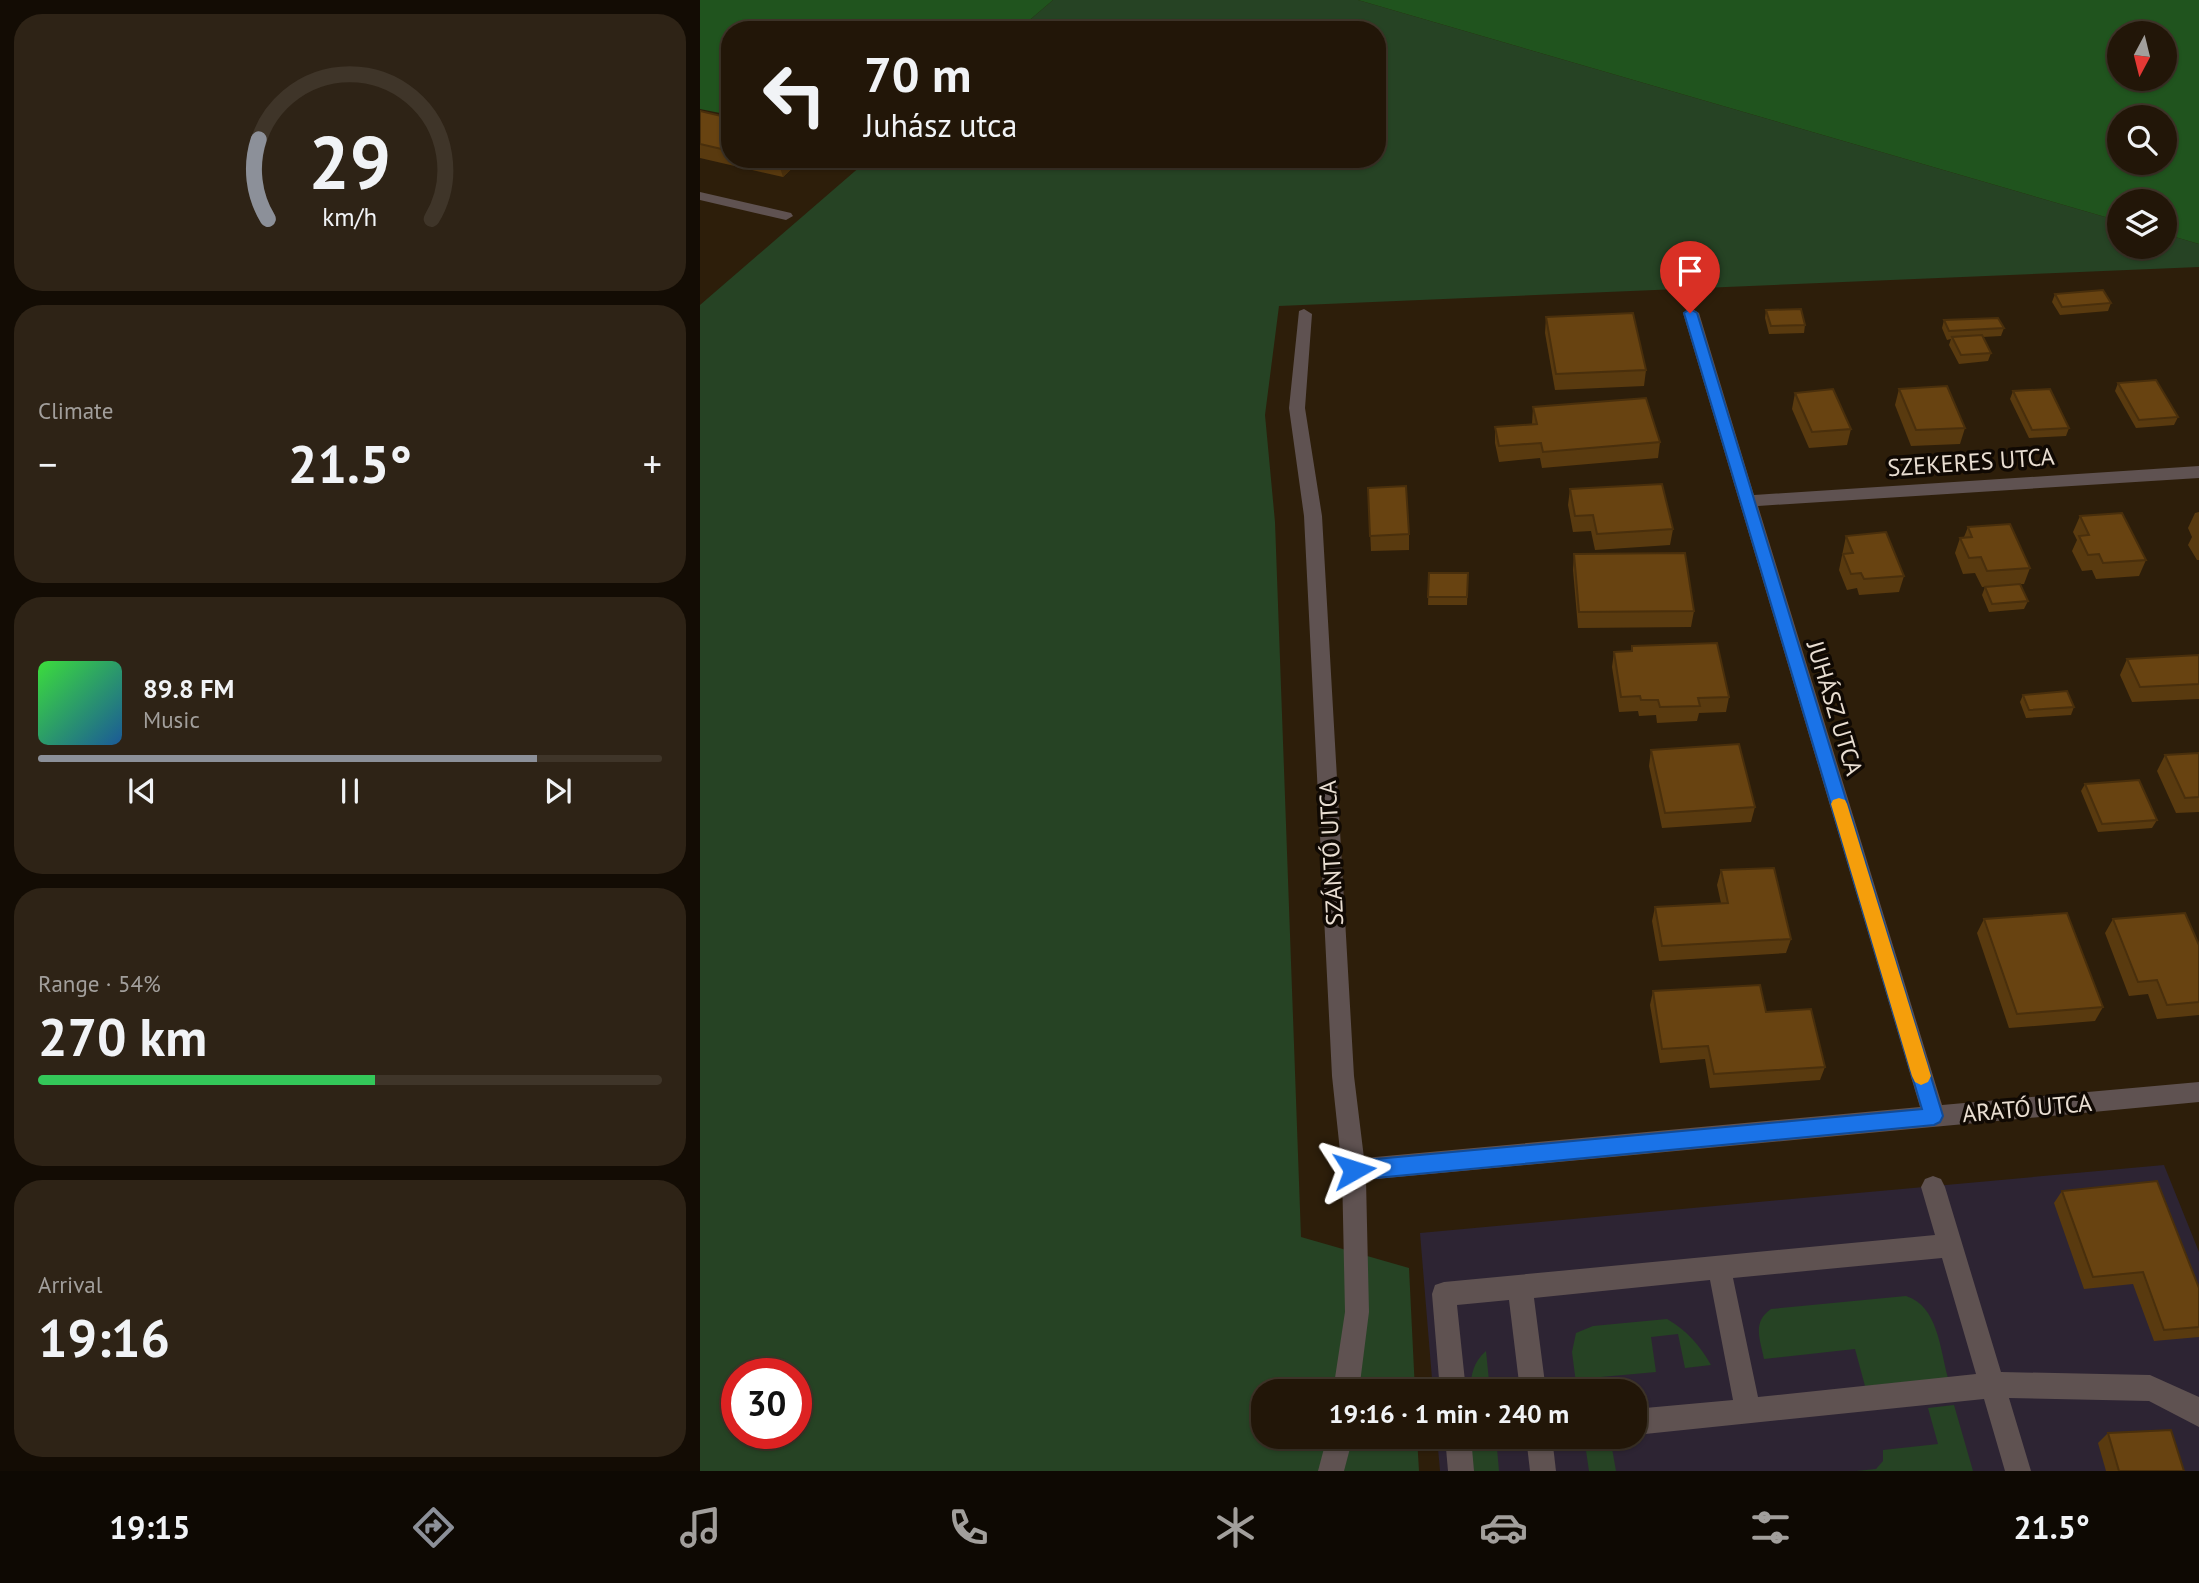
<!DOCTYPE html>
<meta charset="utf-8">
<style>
:root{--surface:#221608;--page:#2e2316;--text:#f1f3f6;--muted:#a29f9c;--line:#3f3529;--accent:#8c9099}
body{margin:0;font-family:"PT Sans",sans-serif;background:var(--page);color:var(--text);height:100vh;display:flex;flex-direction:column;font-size:26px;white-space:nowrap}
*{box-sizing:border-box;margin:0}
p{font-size:23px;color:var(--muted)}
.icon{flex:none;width:38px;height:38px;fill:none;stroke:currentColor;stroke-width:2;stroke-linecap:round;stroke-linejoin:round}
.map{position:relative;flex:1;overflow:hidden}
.panel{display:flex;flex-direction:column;gap:14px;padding:14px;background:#130c04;width:700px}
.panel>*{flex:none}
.hud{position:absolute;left:21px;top:21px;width:665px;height:147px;border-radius:28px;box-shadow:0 2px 5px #0004,0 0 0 2px var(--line);background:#221608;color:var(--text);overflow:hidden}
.needle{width:46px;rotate:187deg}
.buttons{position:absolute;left:1407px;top:21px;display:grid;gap:14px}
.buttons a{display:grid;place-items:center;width:70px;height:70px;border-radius:50%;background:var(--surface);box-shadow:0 2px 5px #0004,0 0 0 2px var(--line);font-size:35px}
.speed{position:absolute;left:21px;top:1358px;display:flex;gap:14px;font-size:35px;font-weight:700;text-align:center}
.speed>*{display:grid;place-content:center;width:91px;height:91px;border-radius:50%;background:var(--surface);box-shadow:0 2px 5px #0004,0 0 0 2px var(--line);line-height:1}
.speed .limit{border:10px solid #d22;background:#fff;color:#111}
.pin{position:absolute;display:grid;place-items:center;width:60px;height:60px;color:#fff;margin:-72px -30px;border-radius:50% 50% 50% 0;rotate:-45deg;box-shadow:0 0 7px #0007}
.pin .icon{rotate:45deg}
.me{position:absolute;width:77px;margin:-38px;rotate:84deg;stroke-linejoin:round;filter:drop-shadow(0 0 5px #0008)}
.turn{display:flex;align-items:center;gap:24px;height:147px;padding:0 28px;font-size:32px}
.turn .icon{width:91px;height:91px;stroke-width:2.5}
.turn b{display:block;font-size:49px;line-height:60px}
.big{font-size:52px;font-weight:700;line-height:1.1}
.panel .widget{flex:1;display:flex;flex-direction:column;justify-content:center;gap:10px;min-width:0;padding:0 24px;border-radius:28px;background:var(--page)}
.panel .dial{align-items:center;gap:0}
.dial svg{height:182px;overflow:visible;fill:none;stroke:var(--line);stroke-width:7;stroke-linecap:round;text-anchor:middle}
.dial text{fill:var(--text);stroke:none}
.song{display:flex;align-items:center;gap:21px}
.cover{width:84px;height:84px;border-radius:10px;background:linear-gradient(135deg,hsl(120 70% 55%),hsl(210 70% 35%))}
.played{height:7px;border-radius:4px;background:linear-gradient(90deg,var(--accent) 80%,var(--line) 80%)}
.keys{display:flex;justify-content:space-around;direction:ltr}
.heat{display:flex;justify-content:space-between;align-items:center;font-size:38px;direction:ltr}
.charge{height:10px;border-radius:5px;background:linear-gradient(90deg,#34c759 54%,var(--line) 0)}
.trip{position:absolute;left:551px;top:1379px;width:396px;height:70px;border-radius:28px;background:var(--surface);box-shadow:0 2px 5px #0004,0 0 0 2px var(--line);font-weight:700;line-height:70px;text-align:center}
.tab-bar{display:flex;height:112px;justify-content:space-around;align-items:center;background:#0e0903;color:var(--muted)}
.tab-bar .icon{width:49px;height:49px}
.tab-bar .current{color:var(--accent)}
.tab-bar b{font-size:32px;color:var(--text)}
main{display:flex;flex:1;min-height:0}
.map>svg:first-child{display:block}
.education{fill:#2d2433}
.green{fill:#264324;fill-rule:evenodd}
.forest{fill:#20541e;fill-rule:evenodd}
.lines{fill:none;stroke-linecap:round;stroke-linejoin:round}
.service{fill:#5f5251;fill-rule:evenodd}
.minor{fill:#5f5251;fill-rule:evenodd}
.wall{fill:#593a0f}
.shaded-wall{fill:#492f0c}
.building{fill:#684311;stroke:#492f0c;stroke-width:2}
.route{fill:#1a73e8;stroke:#114b97;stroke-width:2}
.slow{fill:#f59e0b}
.labels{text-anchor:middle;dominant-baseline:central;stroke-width:7;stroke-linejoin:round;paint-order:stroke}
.street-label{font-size:24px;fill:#e9ded2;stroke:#100903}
</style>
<main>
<section class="panel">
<div class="widget dial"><svg viewBox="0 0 100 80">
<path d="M14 69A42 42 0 1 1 86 69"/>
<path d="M14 69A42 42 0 0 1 10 34" stroke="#8c9099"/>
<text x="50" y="56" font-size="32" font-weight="700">29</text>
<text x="50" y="72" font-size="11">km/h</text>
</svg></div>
<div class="widget"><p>Climate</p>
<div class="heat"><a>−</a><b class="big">21.5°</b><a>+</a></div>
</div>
<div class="widget">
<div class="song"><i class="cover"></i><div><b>89.8 FM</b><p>Music</p></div></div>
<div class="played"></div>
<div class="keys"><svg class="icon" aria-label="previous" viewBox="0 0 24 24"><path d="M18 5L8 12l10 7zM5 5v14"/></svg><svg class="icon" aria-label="pause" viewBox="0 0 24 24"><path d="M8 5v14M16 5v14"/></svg><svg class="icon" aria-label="next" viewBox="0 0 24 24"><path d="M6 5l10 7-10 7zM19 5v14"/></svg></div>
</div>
<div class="widget"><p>Range · 54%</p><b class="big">270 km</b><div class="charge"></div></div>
<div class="widget"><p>Arrival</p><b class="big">19:16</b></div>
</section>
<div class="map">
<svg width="1499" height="1471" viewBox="0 0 1499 1471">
<rect width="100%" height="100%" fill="#2d1e0a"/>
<polygon class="education" points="1464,1165 1499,1252 1499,1471 740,1471 737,1437 934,1437 934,1391 733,1391 720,1233"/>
<g class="green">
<path d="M353,0h305l761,221v26h46v-13l34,10v23l-920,39 -14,109 10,107 26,715 108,31 6,123h-151v46h153l2,34h-719v-1166l169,-146h508v-129h-359zM37,1374h59v59h-59z"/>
<path d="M1206,1296c32,10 34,53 42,82l-83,8 -10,-37 -91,10c-4,-20 -12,-37 7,-50z"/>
<path d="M967,1319c20,12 32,25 44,46l-26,3 -7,-34 -27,3 5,35 -55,5 2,14h-26l-5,-39 4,-19 17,-7z"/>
<path d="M786,1351l4,40h-20c1,-16 3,-29 16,-40z"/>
<polygon points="1254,1405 1273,1471 1156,1471 1176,1469 1183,1461 1183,1450 1238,1444 1228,1408"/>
<polygon points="770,1437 796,1437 799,1471 773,1471"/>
<polygon points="884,1437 910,1437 916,1471 889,1471"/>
</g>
<g class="forest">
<polygon points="0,0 353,0 318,30 30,30 30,115 0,109"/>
<path d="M658,0h841v244l-34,-10v-33h-46v20zM1419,33h46v46h-46zM1419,117h46v46h-46z"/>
</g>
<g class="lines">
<g class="service">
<path d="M1233,1176l8,3 4,8 56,185 149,3 49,22v30l-50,-26 -140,-3 22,73h-26l-21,-72 -339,35 -9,-4v-18l9,-4 88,-8 -23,-120 -176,18 12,93h-26l-11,-91 -52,5 9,86h-26l-8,-97 3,-9 9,-3 491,-47 -14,-48 4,-8zM1242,1258l34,116 -218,23 -25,-119z"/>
<polygon points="745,1437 771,1437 774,1471 748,1471"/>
<polygon points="826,1437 852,1437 856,1471 830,1471"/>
</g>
<g class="minor">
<polygon points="0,192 91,213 93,216 86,220 0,200"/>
<polygon points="991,308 999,313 1054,495 1499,466 1499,478 1058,506 1242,1105 1499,1082 1499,1102 666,1180 669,1312 659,1391 633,1391 645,1312 642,1170 632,1076 604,516 589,408 599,311 604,309 612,314 605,408 622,516 654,1076 664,1158 1220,1107 983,313"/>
<polygon points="627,1437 653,1437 644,1471 618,1471"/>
</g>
</g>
<g class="wall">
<polygon points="0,111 30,118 30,159 102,159 83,177 0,158"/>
<polygon points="1355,294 1411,303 1408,311 1360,315 1352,302"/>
<polygon points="1066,310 1105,325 1104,333 1069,334 1065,318"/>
<polygon points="846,317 946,370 944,386 855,390 845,333"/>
<polygon points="1244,320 1304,328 1301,336 1283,337 1291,353 1288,361 1259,364 1249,345 1251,339 1247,340 1242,328"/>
<polygon points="1418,383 1478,417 1474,425 1436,428 1415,391"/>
<polygon points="1199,389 1265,428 1260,444 1211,446 1195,405"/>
<polygon points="1313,391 1369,428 1366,436 1329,438 1310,399"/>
<polygon points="1095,393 1151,429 1147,445 1109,448 1092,409"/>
<polygon points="833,407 960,442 958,458 842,468 840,458 799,462 795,443 795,427 832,424"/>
<polygon points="668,488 709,534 709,550 671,551"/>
<polygon points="870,489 973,529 970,545 895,550 891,531 873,532 868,505"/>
<polygon points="1499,512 1499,560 1497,560 1488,545 1492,537 1488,528 1495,513"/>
<polygon points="1380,516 1446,560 1439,576 1396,579 1392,570 1382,571 1372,551 1377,540 1373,532"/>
<polygon points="1268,527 1330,568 1324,584 1320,584 1328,601 1324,609 1289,612 1282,595 1285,587 1282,587 1275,573 1263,574 1255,553 1260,538 1264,537"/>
<polygon points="1146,536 1204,576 1199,592 1159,595 1157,588 1147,590 1139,570"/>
<polygon points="874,554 994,611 991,627 878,628 873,570"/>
<polygon points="729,573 768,573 767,605 728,605"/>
<polygon points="932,646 1029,697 1026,712 999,713 997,721 957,723 956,715 939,716 938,711 919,712 912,667 914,652 931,651"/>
<polygon points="1499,655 1499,699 1432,702 1420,675 1427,659"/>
<polygon points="1323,695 1374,707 1371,715 1326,718 1320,702"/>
<polygon points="951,750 1055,807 1051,822 962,828 949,766"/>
<polygon points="1499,753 1499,812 1476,813 1457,771 1465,755"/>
<polygon points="1385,784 1457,820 1452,828 1398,832 1381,791"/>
<polygon points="1021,870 1091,939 1086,953 959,961 952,921 955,907 1021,903 1017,885"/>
<polygon points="1284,919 1403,1007 1395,1021 1309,1028 1277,933"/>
<polygon points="1413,919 1499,945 1499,1015 1457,1019 1448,994 1429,996 1405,933"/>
<polygon points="953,991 1066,1012 1125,1067 1120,1080 1010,1088 1005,1059 960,1063 950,1005"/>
<polygon points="1362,1191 1499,1288 1499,1337 1454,1341 1433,1284 1384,1289 1354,1203"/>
<polygon points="1408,1433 1484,1471 1406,1471 1398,1443"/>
</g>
<polygon class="shaded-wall" points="80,159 102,159 83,177 78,161"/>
<g class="building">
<polygon points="0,111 30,118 30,151 0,144"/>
<polygon points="1403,290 1411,303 1362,307 1355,294"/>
<polygon points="1101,309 1105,325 1071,326 1066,310"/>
<polygon points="933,313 946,370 856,374 846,317"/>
<polygon points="1298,318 1304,328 1249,331 1244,320"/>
<polygon points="1282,335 1291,353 1261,355 1252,337"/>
<polygon points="1456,380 1478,417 1439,420 1418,383"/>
<polygon points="1247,386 1265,428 1216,430 1199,389"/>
<polygon points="1133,389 1151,429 1112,432 1095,393"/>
<polygon points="1350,389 1369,428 1332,430 1313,391"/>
<polygon points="946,398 960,442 843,452 841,443 799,446 795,427 837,424 833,407"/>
<polygon points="962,484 973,529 897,534 893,515 875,516 870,489"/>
<polygon points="706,486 709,534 670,536 668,488"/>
<polygon points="1422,513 1446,560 1403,563 1399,554 1388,555 1379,536 1389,535 1380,516"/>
<polygon points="1310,524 1330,568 1287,571 1281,557 1269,558 1260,538 1272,537 1268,527"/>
<polygon points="1186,532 1204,576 1164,579 1161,573 1151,574 1143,554 1153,553 1146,536"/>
<polygon points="985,553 994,611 879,612 874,554"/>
<polygon points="729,573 768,573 767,597 728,597"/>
<polygon points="1320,584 1328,601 1292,604 1285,587"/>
<polygon points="1017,643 1029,697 998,698 1000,706 960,707 958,700 941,700 940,696 921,697 914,652 932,651 932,646"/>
<polygon points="1499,655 1499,684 1440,687 1427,659"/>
<polygon points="1367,691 1374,707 1329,710 1323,695"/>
<polygon points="1039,744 1055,807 965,813 951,750"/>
<polygon points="1499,753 1499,797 1485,798 1465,755"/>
<polygon points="1439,780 1457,820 1402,824 1385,784"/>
<polygon points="1074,868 1091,939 962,946 955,907 1028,903 1021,870"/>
<polygon points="1367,913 1403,1007 1317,1014 1284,919"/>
<polygon points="1485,913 1499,945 1499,1002 1467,1005 1457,980 1438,982 1413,919"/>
<polygon points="1060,985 1066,1012 1111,1009 1125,1067 1014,1074 1008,1046 962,1049 953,991"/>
<polygon points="1457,1181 1499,1288 1499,1327 1464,1330 1443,1272 1393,1277 1362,1191"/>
<polygon points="1471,1430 1484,1471 1419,1471 1408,1433"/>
</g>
<polygon class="route" points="990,309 997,313 1243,1116 1240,1122 1234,1125 654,1180 647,1177 644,1170 647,1164 654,1161 1222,1109 984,313"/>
<polygon class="slow" points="1139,798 1145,800 1147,804 1231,1076 1228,1082 1221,1085 1215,1082 1212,1076 1131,804 1133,800"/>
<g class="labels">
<g class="street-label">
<text transform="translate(1271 462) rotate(-4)">SZEKERES UTCA</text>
<text transform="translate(1135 708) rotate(73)">JUHÁSZ UTCA</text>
<text transform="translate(631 853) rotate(-93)">SZÁNTÓ UTCA</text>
<text transform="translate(1327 1108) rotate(-5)">ARATÓ UTCA</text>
</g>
</g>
</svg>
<div class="buttons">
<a><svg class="needle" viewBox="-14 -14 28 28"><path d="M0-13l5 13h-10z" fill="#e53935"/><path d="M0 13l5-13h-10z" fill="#a29f9c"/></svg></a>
<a><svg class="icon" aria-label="search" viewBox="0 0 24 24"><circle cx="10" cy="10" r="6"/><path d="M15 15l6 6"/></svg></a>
<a><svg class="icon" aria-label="layers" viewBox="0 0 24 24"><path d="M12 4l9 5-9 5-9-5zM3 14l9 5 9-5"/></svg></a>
</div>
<div class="speed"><div class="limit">30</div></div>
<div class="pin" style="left:990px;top:313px;background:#d93025"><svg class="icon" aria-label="arrive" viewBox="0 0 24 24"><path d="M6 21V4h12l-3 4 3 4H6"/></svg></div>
<svg class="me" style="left:654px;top:1170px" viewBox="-20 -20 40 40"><path d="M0-17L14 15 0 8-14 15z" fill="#1a73e8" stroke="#fff" stroke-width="4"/></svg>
<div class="trip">19:16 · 1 min · 240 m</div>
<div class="hud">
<div class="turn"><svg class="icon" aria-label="left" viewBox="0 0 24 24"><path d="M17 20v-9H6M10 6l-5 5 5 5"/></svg><div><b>70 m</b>Juhász utca</div></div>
</div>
</div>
</main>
<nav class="tab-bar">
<b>19:15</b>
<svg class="icon current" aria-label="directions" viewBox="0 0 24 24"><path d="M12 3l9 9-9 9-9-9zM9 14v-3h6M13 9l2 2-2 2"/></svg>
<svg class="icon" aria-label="music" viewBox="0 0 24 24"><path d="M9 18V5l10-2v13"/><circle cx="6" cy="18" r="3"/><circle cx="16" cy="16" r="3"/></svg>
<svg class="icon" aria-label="phone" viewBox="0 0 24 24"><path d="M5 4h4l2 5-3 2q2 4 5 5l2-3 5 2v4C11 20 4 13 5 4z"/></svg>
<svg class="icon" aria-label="climate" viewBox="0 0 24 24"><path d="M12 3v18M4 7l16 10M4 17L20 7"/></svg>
<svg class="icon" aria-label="car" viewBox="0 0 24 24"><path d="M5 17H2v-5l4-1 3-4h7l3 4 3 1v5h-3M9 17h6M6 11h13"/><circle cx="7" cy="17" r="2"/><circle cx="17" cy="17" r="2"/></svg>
<svg class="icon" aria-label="filters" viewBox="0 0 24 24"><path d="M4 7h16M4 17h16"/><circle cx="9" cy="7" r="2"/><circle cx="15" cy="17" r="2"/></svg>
<b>21.5°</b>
</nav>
